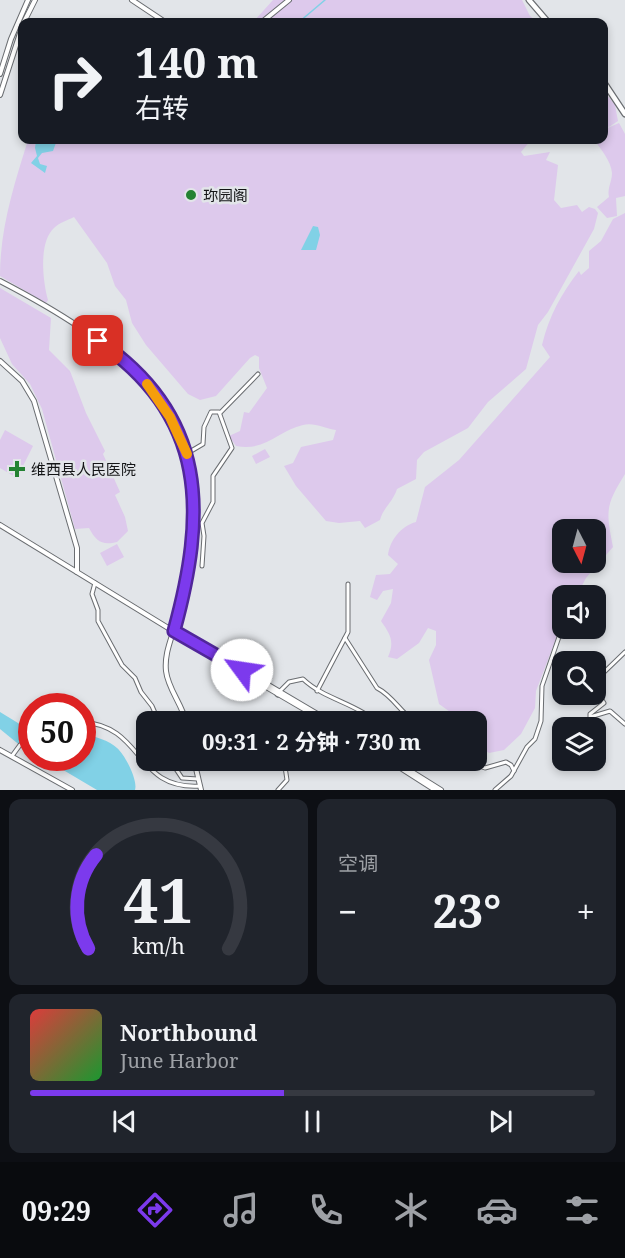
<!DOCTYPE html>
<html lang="zh">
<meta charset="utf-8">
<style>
:root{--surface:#171b24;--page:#20242c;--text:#f1f3f6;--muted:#9ea1a6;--line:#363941;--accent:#7c3aed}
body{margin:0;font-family:"Noto Serif","Noto Sans SC",serif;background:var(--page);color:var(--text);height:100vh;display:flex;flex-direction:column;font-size:22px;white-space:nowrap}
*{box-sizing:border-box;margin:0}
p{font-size:20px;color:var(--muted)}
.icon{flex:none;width:33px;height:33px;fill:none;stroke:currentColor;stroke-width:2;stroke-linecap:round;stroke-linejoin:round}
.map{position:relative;height:790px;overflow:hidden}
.side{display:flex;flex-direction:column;gap:9px;padding:9px;background:#0d0f14;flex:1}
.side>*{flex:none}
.banner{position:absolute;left:18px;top:18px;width:590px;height:126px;border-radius:12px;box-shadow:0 3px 9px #0003;background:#171b24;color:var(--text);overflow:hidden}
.needle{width:39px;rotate:174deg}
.buttons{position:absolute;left:552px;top:519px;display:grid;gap:12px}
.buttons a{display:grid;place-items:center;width:54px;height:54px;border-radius:12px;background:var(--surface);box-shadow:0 3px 9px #0003;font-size:30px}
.speed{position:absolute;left:18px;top:693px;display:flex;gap:12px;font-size:30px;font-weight:700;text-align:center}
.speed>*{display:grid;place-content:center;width:78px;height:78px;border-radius:50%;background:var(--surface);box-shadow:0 3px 9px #0003;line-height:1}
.speed .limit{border:9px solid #d22;background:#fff;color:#111}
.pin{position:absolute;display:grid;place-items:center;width:51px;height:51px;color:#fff;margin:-26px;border-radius:12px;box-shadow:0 3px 9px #0006}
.me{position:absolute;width:66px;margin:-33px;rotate:301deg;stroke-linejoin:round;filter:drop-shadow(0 0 4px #0008)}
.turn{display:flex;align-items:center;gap:21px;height:126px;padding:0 18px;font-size:27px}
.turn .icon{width:78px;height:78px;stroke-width:2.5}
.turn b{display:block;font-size:42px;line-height:51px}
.big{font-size:45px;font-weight:700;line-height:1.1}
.side .tile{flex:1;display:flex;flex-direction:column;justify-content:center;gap:9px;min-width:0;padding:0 21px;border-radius:12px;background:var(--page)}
.side .dial{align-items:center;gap:0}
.dial svg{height:156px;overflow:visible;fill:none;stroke:var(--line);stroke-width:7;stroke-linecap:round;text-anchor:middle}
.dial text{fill:var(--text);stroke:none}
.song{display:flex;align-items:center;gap:18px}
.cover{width:72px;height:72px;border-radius:9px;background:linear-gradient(135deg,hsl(0 70% 55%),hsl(130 70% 35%))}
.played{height:6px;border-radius:3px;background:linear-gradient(90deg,var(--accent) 45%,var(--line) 45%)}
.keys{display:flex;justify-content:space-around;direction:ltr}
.heat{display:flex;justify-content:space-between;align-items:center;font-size:33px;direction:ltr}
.side .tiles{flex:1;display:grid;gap:9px;grid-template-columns:1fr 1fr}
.tile:last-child{grid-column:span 2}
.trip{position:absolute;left:136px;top:711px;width:351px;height:60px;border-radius:12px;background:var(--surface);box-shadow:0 3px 9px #0003;font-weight:700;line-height:60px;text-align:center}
.menu{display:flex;height:96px;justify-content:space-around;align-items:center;background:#090b0e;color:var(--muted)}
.menu .icon{width:42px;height:42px}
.menu .selected{color:var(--accent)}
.menu b{font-size:27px;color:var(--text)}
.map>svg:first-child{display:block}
.green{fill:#ddc9ec;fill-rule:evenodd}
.water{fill:#81d1e6}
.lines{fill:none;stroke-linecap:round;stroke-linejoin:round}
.stream{stroke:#81d1e6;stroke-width:1.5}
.minor-casing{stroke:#6a6d71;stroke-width:5}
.tertiary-casing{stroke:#6a6d71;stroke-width:6}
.secondary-casing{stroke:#6a6d71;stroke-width:6}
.trunk-casing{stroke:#6a6d71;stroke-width:7}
.minor{stroke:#fff;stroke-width:3}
.tertiary{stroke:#fff;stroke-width:4}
.secondary{stroke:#fff;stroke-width:4}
.trunk{stroke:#fff;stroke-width:4.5}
.route-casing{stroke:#51269a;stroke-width:15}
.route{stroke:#7c3aed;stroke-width:10}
.slow{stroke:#f59e0b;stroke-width:10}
.poi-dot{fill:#248233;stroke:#e2e5e9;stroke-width:2}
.labels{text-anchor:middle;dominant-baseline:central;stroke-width:5;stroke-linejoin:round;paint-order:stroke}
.poi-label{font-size:15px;fill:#141517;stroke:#e2e5e9;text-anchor:start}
</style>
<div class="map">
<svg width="625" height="790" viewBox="0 0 625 790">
<rect width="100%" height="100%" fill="#e2e5e9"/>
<g class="green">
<polygon points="273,0 522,0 530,16 537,22 253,22"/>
<polygon points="603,94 607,95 615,105 618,121 609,127 603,125"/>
<path d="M619,123l6,11v62l-9,2 1,18 -10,2 -10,-11 12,-10c-2,-9 3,-15 3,-24 -1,-12 -11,-24 -18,-33h9v-10z"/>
<path d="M28,140h503l-10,12 3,4 26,-4 -4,8 12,5 -4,35 7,8 16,-3 5,7 7,-5 6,2 3,4 -4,16 -46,83 -10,13 -12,44 -38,33 -20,26 -44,24 -7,8 -1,19 -19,10c-4,13 -14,19 -17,31l-15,8 -5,-7 -21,2 -13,-2 -30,-35 -12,-20 9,-3 8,-16 32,-7 3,-10c-10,-1 -22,-8 -33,-5 -24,5 -37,27 -67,21l-7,-10 11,-5 4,-19 5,1 18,-25 -8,-20v-11l-4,-2 -5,3 -34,38 -16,4 -12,-6 -42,-49 -14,-22 -6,-23 -11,-14 -8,-23 -33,-46c-6,3 -15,6 -20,11 -16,15 -11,54 -6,72l-2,3 -46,-27c0,-48 14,-91 28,-136z"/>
<path d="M625,213v261c-20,32 -19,37 -12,73l-27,31 -9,17 -15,1v27l-26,68 -1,17 -14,26 -17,16 -15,3 -12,-8v-23l-20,-1 -4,-7 -14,-10 -10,-44 7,-15v-14l-8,-3 -9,15 -22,16 -9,-2c7,-16 2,-23 -7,-36l10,-18 2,-14 -10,2 -6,9 -7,-3 6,-22 14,-1 8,-10 -10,-9c2,-15 13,-29 28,-33l9,-35 34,-27 91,-103 -8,-12c7,-29 19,-51 37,-74l2,4 8,-7v-17l12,-10 12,-22zM562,530h34v32h-34z"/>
<path d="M0,288l51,30 -2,32 21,21 16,42 19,38 -2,3 17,38 -5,3 10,22 3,14 -11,11c-15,4 -21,-1 -28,-14l-14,1 -33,-120 -12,-25 -18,-20 -12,-26z"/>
<polygon points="5,430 33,446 17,478 0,468 0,440"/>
<polygon points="265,449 270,457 256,464 252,456"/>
<polygon points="117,544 124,557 107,566 100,553"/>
</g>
<g class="water">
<polygon points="36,140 57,140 53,151 42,153 38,158 40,164 47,166 45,173 31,163 37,156 35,148"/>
<polygon points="313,226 318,227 320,235 316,250 301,250"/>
<polygon points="0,712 31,731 31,750 22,747 0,729"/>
<path d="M83,735c10,0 27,6 34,13 9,8 21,33 18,42h-38l-54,-32h39z"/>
</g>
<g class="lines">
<polyline class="stream" points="299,22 325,0"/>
<g class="minor-casing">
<g id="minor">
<polyline points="220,413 258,374"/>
<polyline points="186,454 203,444 204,427 211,412 219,412 232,448 213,476 213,502 202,523 204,536 202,566"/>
<polyline points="95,583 92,594 98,610 98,621 122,665 135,678 141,692 152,706 159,722"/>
<path d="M345,638l32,50c16,8 23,24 38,34"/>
<polyline points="596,680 625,652"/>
<polyline points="596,690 604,703 590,714 590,717 610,711 625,724"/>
<polyline points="317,691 348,632 348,584"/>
<path d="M279,692l10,-10 14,-3c21,20 52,24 74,43"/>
<path d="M82,722c63,4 52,68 118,64"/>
<polyline points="12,756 20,745 32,738"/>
<polyline points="170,760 182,778 198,779"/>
<polyline points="463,760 485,768 506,762 511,765 514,771"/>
<polyline points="278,790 287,780 284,760"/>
<polyline points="495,790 511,776 527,747 535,739 541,721 542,686 560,634"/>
</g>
</g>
<g class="tertiary-casing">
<g id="tertiary">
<polyline points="132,0 165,22"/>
<polyline points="262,22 289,0"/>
<polyline points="0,361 22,381 34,401 77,548 77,572"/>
</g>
</g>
<g class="secondary-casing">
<g id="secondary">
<polyline points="24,22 35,0"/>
<polyline points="0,74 11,39 28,0"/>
<polyline points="0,95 22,27"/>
<path d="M0,281c110,57 216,129 191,270 -4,22 -8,45 -14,67 -4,18 -13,34 -11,53 2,18 16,33 20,51"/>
<polyline points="0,525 227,664 326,722"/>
<polyline points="182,634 331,722"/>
<polyline points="0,750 72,790"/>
<polyline points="194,760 201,790"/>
<polyline points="388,760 435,790"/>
<polyline points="393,760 441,790"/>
</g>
</g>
<g class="trunk-casing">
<g id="trunk">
<polyline points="529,0 548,22"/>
<polyline points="603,81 625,114"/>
<polyline points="278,694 279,692"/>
</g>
</g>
<use href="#minor" class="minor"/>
<use href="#tertiary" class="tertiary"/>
<use href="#secondary" class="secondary"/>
<use href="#trunk" class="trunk"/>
</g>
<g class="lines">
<g class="route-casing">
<path id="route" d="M98,341c111,75 108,173 76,290l68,39"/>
</g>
<use href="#route" class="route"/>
<polyline class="slow" points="147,384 170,417 187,454"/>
</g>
<g class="poi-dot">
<circle cx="191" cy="195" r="6"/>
<path d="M14 460h6v6h6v6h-6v6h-6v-6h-6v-6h6z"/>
</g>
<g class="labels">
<g class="poi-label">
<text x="203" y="195">珎园阁</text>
<text x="31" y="469">维西县人民医院</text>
</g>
</g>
</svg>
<div class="buttons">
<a><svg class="needle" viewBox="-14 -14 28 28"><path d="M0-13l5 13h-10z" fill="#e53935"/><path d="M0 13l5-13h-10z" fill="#9ea1a6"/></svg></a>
<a><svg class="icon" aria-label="sound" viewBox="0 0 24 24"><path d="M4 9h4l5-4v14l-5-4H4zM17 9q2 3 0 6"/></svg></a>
<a><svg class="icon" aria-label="search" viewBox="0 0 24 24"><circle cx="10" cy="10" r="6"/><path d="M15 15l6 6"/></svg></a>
<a><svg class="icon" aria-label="layers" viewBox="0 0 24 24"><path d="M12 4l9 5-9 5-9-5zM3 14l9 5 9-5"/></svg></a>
</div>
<div class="speed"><div class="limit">50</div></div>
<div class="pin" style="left:98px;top:341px;background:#d93025"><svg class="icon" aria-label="arrive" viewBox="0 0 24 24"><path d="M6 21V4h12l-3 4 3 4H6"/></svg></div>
<svg class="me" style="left:242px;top:670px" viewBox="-20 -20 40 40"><circle r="19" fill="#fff"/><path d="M0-13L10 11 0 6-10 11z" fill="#7c3aed"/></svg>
<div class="trip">09:31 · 2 分钟 · 730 m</div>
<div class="banner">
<div class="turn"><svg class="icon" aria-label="right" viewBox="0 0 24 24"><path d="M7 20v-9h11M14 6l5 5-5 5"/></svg><div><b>140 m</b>右转</div></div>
</div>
</div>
<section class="side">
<div class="tiles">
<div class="tile dial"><svg viewBox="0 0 100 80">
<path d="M14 69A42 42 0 1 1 86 69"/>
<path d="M14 69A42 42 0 0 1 18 21" stroke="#7c3aed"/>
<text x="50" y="56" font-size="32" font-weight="700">41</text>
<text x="50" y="72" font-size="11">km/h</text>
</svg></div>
<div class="tile"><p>空调</p>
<div class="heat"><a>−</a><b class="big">23°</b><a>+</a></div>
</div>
<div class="tile">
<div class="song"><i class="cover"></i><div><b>Northbound</b><p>June Harbor</p></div></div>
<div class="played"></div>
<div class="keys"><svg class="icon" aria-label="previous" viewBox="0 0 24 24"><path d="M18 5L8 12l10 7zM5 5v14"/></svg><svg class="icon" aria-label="pause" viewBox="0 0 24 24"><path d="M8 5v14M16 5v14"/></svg><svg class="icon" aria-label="next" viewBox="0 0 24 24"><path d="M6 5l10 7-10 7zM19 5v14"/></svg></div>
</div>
</div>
</section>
<nav class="menu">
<b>09:29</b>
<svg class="icon selected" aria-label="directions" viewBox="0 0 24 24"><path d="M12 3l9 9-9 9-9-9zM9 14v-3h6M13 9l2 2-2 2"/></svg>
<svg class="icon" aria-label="music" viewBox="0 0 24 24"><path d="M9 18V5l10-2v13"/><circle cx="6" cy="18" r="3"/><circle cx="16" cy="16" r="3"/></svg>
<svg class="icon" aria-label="phone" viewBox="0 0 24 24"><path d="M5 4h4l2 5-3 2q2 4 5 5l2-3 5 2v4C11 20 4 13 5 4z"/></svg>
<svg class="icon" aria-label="climate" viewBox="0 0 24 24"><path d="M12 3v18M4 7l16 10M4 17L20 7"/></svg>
<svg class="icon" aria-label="car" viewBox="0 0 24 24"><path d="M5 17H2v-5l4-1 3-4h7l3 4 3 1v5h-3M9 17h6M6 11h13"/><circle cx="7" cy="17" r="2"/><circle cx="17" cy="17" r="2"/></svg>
<svg class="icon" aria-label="filters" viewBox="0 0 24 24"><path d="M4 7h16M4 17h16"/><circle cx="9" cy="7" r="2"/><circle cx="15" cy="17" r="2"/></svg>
</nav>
